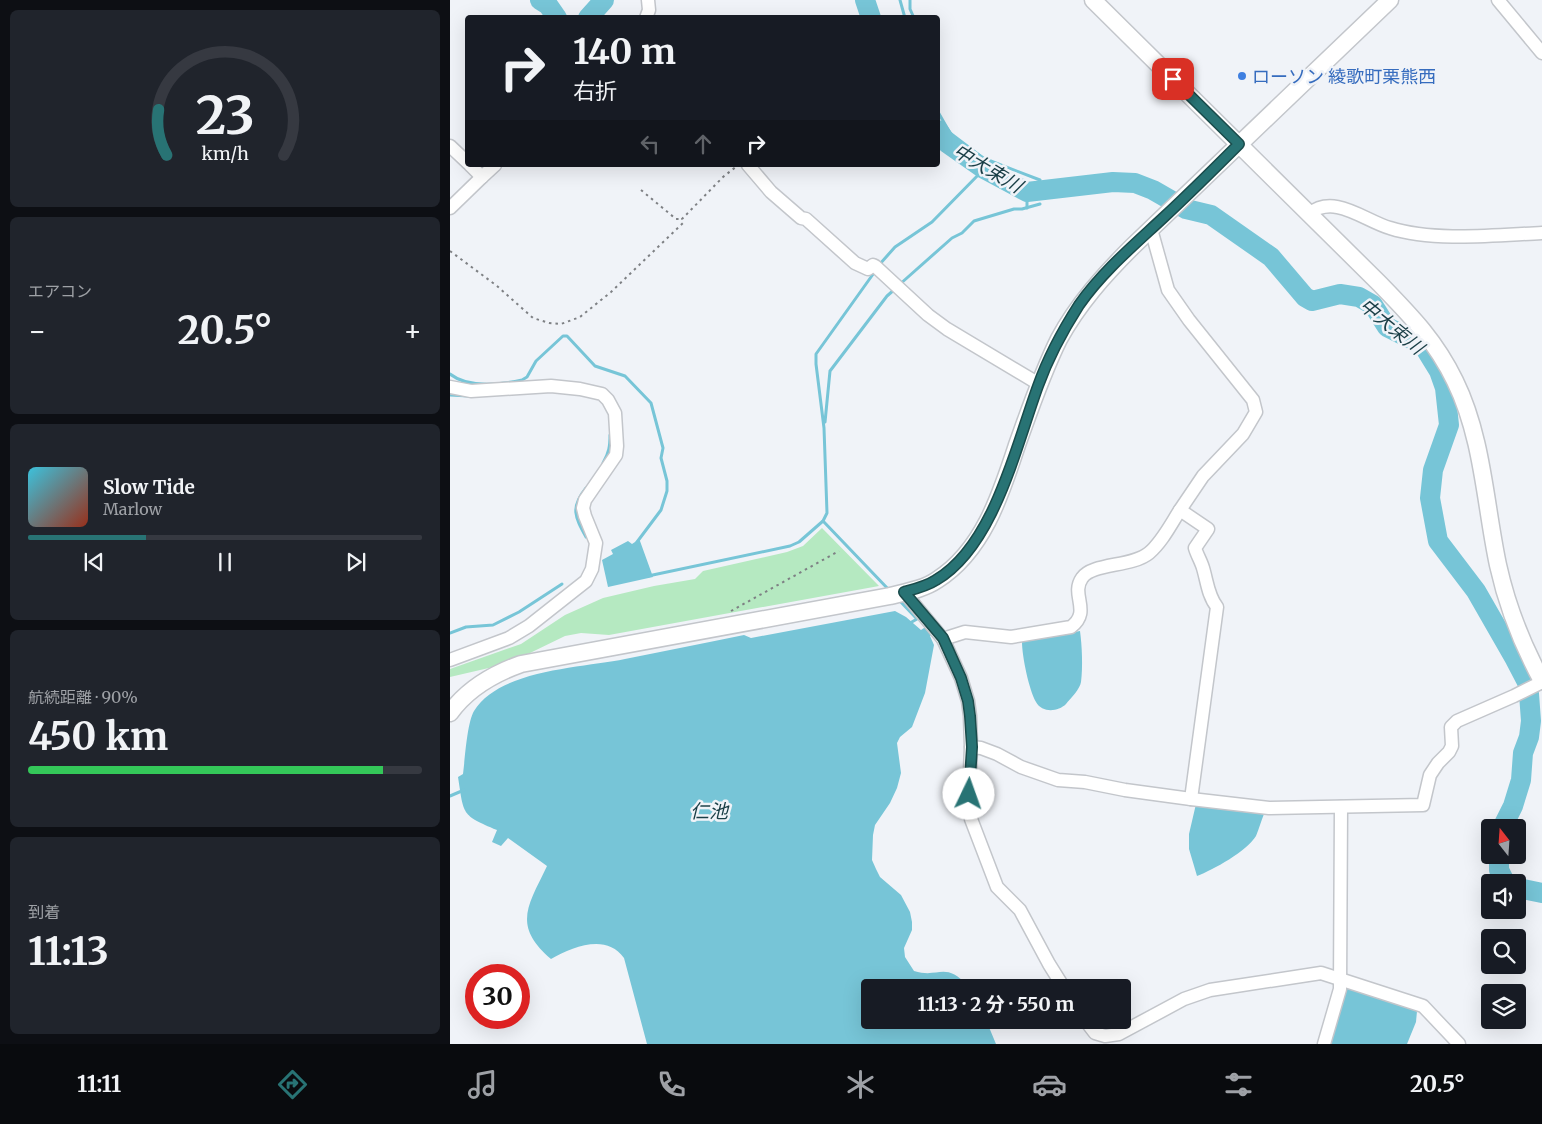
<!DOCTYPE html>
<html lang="ja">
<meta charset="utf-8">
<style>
:root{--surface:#171b24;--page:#20242c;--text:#f1f3f6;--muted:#9ea1a6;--line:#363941;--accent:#287374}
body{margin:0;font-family:Merriweather,"Noto Sans JP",serif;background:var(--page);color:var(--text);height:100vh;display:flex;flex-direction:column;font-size:19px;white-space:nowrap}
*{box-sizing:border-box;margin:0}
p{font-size:16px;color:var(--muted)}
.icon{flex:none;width:28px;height:28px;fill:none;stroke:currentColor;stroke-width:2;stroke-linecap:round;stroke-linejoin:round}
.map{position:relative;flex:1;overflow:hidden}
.sheet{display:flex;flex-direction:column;gap:10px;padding:10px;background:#0d0f14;width:450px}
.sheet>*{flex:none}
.hud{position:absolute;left:15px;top:15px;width:475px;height:152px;border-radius:5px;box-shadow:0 5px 20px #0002;background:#171b24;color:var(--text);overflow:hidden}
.needle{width:32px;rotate:343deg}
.tools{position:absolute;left:1031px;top:819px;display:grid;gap:10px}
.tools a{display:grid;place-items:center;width:45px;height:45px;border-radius:5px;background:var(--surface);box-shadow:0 5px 20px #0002;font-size:25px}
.speed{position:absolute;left:15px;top:964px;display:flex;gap:10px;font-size:25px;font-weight:700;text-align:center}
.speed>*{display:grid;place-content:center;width:65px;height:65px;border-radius:50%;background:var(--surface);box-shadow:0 5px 20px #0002;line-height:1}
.speed .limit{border:8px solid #d22;background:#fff;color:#111}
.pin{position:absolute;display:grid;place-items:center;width:42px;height:42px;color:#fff;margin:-21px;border-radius:10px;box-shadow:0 2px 8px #0006}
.me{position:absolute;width:55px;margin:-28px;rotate:3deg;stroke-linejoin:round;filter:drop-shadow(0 0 4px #0008)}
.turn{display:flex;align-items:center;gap:18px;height:105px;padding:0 25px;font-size:22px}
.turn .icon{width:65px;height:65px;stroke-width:2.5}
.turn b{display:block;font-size:35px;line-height:42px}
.lanes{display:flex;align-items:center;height:48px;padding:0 25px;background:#0003;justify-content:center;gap:25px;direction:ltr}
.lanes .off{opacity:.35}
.big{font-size:38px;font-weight:700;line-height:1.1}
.sheet .widget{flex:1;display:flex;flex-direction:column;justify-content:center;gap:8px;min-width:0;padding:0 18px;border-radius:8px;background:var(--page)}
.sheet .dial{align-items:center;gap:0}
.dial svg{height:130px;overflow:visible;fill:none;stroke:var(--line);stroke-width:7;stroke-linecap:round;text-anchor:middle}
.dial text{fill:var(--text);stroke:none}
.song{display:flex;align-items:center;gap:15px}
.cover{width:60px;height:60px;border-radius:8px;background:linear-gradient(135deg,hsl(190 70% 55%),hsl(10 70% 35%))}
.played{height:5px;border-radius:2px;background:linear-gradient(90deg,var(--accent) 30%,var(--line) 30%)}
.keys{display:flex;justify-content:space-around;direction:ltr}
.heat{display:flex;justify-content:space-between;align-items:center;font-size:28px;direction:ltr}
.charge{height:8px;border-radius:4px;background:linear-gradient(90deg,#34c759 90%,var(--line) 0)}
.trip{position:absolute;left:411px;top:979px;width:270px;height:50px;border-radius:5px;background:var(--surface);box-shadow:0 5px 20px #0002;font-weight:700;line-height:50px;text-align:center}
.tabs{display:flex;height:80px;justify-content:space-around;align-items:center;background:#090b0e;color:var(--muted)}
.tabs .icon{width:35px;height:35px}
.tabs .current{color:var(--accent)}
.tabs b{font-size:22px;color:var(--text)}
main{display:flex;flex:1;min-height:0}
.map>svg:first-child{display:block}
.green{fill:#b5e9c1}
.water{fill:#77c5d7}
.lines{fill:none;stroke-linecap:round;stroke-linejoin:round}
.stream{stroke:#77c5d7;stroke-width:3}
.river{stroke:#77c5d7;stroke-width:20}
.street-casing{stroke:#c3c6cb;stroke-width:15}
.secondary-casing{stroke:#c3c6cb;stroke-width:19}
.path{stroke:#7e8084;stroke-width:2;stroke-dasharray:2.5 4;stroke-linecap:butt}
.street{stroke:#fff;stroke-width:12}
.secondary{stroke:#fff;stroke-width:16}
.route-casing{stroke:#1a4b4b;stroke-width:12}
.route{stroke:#287374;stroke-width:9}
.shop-dot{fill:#3f7fe0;stroke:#f0f3f8;stroke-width:2}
.labels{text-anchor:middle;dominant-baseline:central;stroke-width:5;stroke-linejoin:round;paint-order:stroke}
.shop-label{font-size:18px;fill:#366cbe;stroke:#f0f3f8;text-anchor:start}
.water-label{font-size:19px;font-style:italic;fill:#193e46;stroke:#f0f3f8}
</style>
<main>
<section class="sheet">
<div class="widget dial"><svg viewBox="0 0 100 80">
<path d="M14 69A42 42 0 1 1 86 69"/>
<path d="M14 69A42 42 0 0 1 9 41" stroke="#287374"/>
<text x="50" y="56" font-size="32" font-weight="700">23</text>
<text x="50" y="72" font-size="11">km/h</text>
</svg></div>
<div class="widget"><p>エアコン</p>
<div class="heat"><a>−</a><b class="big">20.5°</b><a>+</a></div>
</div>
<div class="widget">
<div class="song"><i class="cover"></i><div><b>Slow Tide</b><p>Marlow</p></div></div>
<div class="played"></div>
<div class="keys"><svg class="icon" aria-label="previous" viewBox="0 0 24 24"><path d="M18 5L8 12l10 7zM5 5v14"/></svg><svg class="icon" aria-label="pause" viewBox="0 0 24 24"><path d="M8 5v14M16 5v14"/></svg><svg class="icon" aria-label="next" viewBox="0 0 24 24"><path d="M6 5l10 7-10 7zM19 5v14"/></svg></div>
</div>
<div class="widget"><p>航続距離 · 90%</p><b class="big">450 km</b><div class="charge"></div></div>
<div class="widget"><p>到着</p><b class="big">11:13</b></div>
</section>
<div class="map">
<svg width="1092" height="1044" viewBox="0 0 1092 1044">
<rect width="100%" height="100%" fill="#f0f3f8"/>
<polygon class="green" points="372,528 429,586 159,635 131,633 115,636 80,653 43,667 0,677 0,669 71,644 115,615 153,598 204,586 245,579 253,571 337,552 353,546"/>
<g class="water">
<polygon points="188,540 190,541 203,577 158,587 152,560 163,554 161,550 178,541 182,544"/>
<path d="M445,611l11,6 15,13 6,-4 6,7 -3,3 4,9 -9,48 -13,34 -12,10 -3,6 4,30 -4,15 -7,15 -15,22 -2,10 -1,25 4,9 4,8 21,18 9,17 2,10v8l-8,18 1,9 9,14c26,8 30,-11 55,16l-99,1v32h116l10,24h-349l-23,-86c-18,-25 -51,-11 -73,1 -39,-34 -23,-53 -4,-93l-39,-28 -7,8 -9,-4 5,-12c-36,-15 -33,-15 -39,-53l5,-3c2,-15 4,-51 11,-63 26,-42 108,-43 151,-52 40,-8 80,-16 119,-24l7,3z"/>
<path d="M630,631c2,14 3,37 1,51 -1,7 -10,16 -15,22 -8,8 -24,9 -30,-2 -7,-12 -14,-46 -14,-60z"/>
<path d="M746,804l68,10c-3,7 -5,15 -8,22 -9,15 -43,34 -59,40l-8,-27v-15z"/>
<polygon points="897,987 967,1011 966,1022 957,1044 881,1044 894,991"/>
</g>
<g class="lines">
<g class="stream">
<polyline points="450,0 455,18"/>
<polyline points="460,0 460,9 464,18"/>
<polyline points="488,112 500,133 533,158 590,180"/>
<polyline points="577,208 577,192"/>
<polyline points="429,265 445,247 482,222 534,169"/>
<polyline points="426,270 366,354 366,364 374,428 377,513 373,521 440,591"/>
<polyline points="449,285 502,238 512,233 524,221 564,209 572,209 590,204"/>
<path d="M0,374c19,15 49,11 72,6l5,-3 9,-16 27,-25h4l28,30 30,10 26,27 12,45 -2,10 6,23v10l-6,19 -24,32"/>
<polyline points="0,395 19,396"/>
<polyline points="375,422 380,371 437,296 445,289"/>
<path d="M153,463c6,-10 7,-17 7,-28"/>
<path d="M136,537c-11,-20 -16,-29 0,-49"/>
<polyline points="198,576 340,546 349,542 373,521"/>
<polyline points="448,599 467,619 460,623"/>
<polyline points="0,633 16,627 43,625 69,612 112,584"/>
<polyline points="0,796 14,790"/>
</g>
<g class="river">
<polyline points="90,0 98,5 107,18"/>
<polyline points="415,0 421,18"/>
<polyline points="138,18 154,0"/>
<polyline points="488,130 497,143 534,169 577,192 663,182 685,183 703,190 736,209 761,215 821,257 855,297 862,301 890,294 909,297 923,305 937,327 973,345 989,371 995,388 999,425 983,470 980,498 988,541 1026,591 1065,659 1077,682 1079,694 1081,721 1079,737 1073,753 1071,780 1063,806 1052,828"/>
<polyline points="1049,855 1049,870 1055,882"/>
<polyline points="1068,888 1092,893"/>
</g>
<g class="street-casing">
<g id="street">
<polyline points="1048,0 1092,53"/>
<polyline points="196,18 199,10 198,0"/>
<polyline points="0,146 18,163"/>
<polyline points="20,165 32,177 45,165"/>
<polyline points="298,165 321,192 351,218 356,219 405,263 418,269 423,265 425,266 478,315 497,329 589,384"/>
<polyline points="0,208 32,177"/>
<path d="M859,214c25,-21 56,7 81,14 44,14 107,7 152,5"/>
<path d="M701,229l17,61 21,30 64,80 3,12 -13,22 -40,42 -23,34 28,19 -13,19c2,7 6,13 8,20 4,13 5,28 14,39l-26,192"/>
<polyline points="0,387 21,391 101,386 130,389 152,394 158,400 165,413 167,446 166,455 135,500 133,508 135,516 146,543 142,569 136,581 79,626 59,638 0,660"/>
<polyline points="454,592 493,639 511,678 518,701 520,716 521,747 519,794 521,819 547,887 570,910 599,964 614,988"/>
<path d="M493,639l22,-7 46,5 60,-10c21,-16 -1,-32 11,-49 10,-15 50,-11 67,-25 13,-11 22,-29 31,-43"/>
<polyline points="521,747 531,748 547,754 571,767 608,780 635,782 675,790 741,799 819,808 973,805 980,775 988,763 999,752 1002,746 1001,727 1007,721 1064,696 1092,682"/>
<polyline points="635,1020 645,1033 655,1036 669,1034 734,999 760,990 871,973 973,1006 1009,1044"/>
<polyline points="874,1044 890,989 891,807"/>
</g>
</g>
<g class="secondary-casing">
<g id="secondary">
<path d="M643,0l286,283c32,33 56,57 76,98 28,57 30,123 43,184 9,41 24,79 44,116"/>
<path d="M0,713c18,-25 43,-39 71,-49l369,-68c16,-4 34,-7 47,-16 46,-29 64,-86 80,-135 13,-36 25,-72 42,-106 19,-35 45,-64 73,-92l258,-247"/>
</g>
</g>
<g class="path">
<polyline points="191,190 226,219 232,219"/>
<polyline points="0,251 47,286 83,318 99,323 111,324 130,317 161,292 233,223 232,219 273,177 287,166"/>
<polyline points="281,611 389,551"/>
</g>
<use href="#street" class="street"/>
<use href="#secondary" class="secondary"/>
</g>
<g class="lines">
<g class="route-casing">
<path id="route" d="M519,794l3,-47 -2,-31 -2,-15 -7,-23 -18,-40 -39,-46c11,-3 23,-6 32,-12 58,-34 80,-134 102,-194 10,-28 25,-56 41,-81 23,-33 55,-60 84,-87 26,-24 51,-49 76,-74l-66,-65"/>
</g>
<use href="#route" class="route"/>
</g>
<circle class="shop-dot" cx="792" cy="76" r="5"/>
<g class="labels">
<g class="shop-label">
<text x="802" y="76">ローソン 綾歌町栗熊西</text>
</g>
<g class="water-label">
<text transform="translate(538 168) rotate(31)">中大束川</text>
<text transform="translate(942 326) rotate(39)">中大束川</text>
<text x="259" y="811">仁池</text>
</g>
</g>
</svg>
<div class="tools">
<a><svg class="needle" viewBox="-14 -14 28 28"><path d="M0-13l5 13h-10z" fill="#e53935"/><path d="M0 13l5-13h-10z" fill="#9ea1a6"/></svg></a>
<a><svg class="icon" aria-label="sound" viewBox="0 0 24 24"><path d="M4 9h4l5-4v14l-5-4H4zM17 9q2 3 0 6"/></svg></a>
<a><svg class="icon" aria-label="search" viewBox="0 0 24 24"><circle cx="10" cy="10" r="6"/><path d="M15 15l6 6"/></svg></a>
<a><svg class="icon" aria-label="layers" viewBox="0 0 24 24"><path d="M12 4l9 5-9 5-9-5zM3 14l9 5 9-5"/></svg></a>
</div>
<div class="speed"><div class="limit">30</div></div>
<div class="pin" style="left:723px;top:79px;background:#d93025"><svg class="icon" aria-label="arrive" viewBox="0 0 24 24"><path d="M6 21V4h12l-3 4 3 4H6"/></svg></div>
<svg class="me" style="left:519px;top:794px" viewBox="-20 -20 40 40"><circle r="19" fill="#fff"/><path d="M0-13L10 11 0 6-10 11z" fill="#287374"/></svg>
<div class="trip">11:13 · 2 分 · 550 m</div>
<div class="hud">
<div class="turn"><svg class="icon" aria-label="right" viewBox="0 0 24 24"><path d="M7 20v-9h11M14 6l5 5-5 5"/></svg><div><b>140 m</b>右折</div></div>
<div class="lanes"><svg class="icon off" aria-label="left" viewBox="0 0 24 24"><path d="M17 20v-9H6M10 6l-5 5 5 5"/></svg><svg class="icon off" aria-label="ahead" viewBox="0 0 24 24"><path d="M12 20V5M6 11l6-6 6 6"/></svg><svg class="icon" aria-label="right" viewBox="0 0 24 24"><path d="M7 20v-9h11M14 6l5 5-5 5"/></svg></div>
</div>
</div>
</main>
<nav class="tabs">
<b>11:11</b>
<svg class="icon current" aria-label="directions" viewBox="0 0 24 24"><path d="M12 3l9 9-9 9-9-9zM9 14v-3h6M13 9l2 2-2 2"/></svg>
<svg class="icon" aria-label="music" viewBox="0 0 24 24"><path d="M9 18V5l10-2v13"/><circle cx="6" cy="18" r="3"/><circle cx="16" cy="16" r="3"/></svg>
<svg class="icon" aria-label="phone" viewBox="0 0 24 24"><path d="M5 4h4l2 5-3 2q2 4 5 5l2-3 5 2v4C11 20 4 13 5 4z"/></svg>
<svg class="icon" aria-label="climate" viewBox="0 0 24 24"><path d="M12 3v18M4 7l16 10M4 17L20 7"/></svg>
<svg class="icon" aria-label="car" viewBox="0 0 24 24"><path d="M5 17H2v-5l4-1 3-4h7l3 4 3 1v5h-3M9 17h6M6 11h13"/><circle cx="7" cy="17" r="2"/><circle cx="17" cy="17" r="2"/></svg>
<svg class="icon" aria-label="filters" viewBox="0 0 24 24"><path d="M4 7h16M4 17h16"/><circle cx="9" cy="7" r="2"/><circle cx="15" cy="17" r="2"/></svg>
<b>20.5°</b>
</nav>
